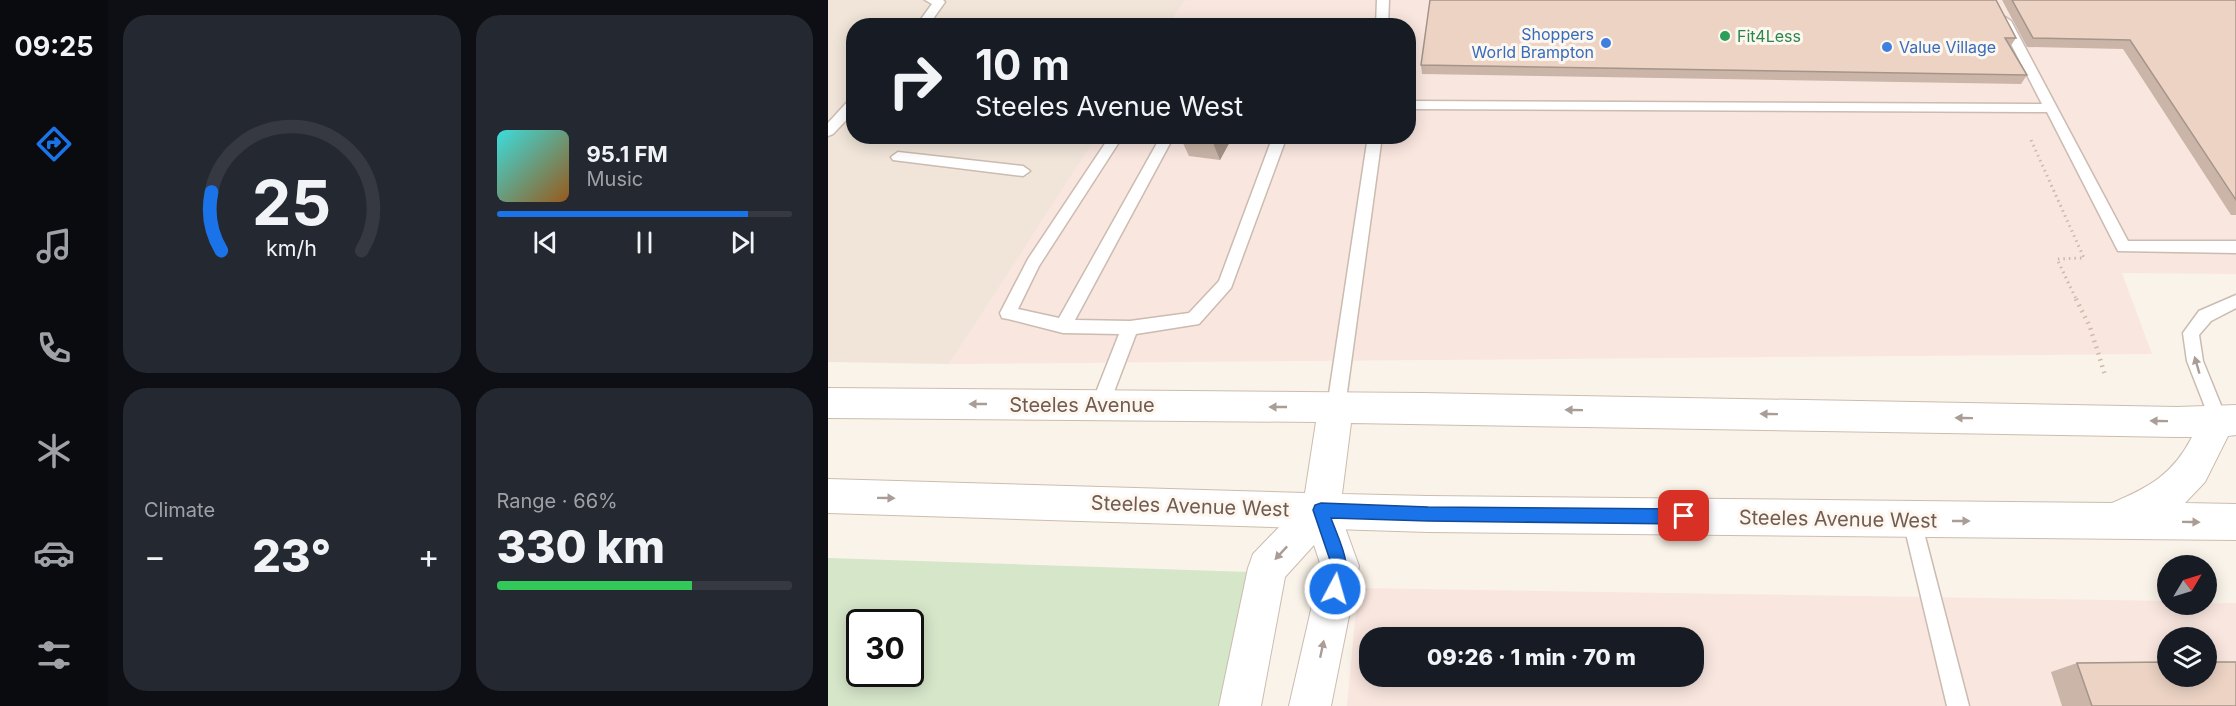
<!DOCTYPE html>
<meta charset="utf-8">
<style>
:root{--surface:#171b24;--page:#242831;--text:#f1f3f6;--muted:#9ea1a6;--line:#363941;--accent:#1a73e8}
body{margin:0;font-family:Inter,sans-serif;background:var(--page);color:var(--text);height:100vh;display:flex;flex-direction:column;font-size:22px;white-space:nowrap}
*{box-sizing:border-box;margin:0}
p{font-size:20px;color:var(--muted)}
.icon{flex:none;width:33px;height:33px;fill:none;stroke:currentColor;stroke-width:2;stroke-linecap:round;stroke-linejoin:round}
.map{position:relative;flex:1;overflow:hidden}
.panel{display:flex;flex-direction:column;gap:15px;padding:15px;background:#0d0f14;width:720px}
.panel>*{flex:none}
.top-card{position:absolute;left:18px;top:18px;width:570px;height:126px;border-radius:24px;box-shadow:0 3px 15px #0003;background:#171b24;color:var(--text);overflow:hidden}
.needle{width:39px;rotate:52deg}
.buttons{position:absolute;left:1329px;top:555px;display:grid;gap:12px}
.buttons a{display:grid;place-items:center;width:60px;height:60px;border-radius:50%;background:var(--surface);box-shadow:0 3px 15px #0003;font-size:30px}
.speed{position:absolute;left:18px;top:609px;display:flex;gap:12px;font-size:30px;font-weight:700;text-align:center}
.speed>*{display:grid;place-content:center;width:78px;height:78px;border-radius:50%;background:var(--surface);box-shadow:0 3px 15px #0003;line-height:1}
.speed .limit{border:3px solid #111;border-radius:9px;background:#fff;color:#111}
.pin{position:absolute;display:grid;place-items:center;width:51px;height:51px;color:#fff;margin:-26px;border-radius:12px;box-shadow:0 3px 9px #0006}
.me{position:absolute;width:66px;margin:-33px;rotate:6deg;stroke-linejoin:round;filter:drop-shadow(0 0 4px #0008)}
.turn{display:flex;align-items:center;gap:21px;height:126px;padding:0 30px;font-size:27px}
.turn .icon{width:78px;height:78px;stroke-width:2.5}
.turn b{display:block;font-size:42px;line-height:51px}
.big{font-size:45px;font-weight:800;line-height:1.1}
.panel .tile{flex:1;display:flex;flex-direction:column;justify-content:center;gap:9px;min-width:0;padding:0 21px;border-radius:24px;background:var(--page)}
.panel .dial{align-items:center;gap:0}
.dial svg{height:156px;overflow:visible;fill:none;stroke:var(--line);stroke-width:7;stroke-linecap:round;text-anchor:middle}
.dial text{fill:var(--text);stroke:none}
.song{display:flex;align-items:center;gap:18px}
.cover{width:72px;height:72px;border-radius:9px;background:linear-gradient(135deg,hsl(180 70% 55%),hsl(30 70% 35%))}
.played{height:6px;border-radius:3px;background:linear-gradient(90deg,var(--accent) 85%,var(--line) 85%)}
.keys{display:flex;justify-content:space-around;direction:ltr}
.heat{display:flex;justify-content:space-between;align-items:center;font-size:33px;direction:ltr}
.charge{height:9px;border-radius:4px;background:linear-gradient(90deg,#34c759 66%,var(--line) 0)}
.panel .tiles{flex:1;display:grid;gap:15px;grid-template-columns:repeat(2,1fr)}
.trip{position:absolute;left:531px;top:627px;width:345px;height:60px;border-radius:24px;background:var(--surface);box-shadow:0 3px 15px #0003;font-weight:800;line-height:60px;text-align:center}
main{display:flex;flex:1;min-height:0}
.tabs{display:flex;flex-direction:column;width:108px;justify-content:space-around;align-items:center;background:#090b0e;color:var(--muted)}
.tabs .icon{width:42px;height:42px}
.tabs .on{color:var(--accent)}
.tabs b{font-size:27px;color:var(--text)}
.map>svg:first-child{display:block}
.residential{fill:#f1e5d9}
.commercial{fill:#f9e6df;fill-rule:evenodd}
.green{fill:#d6e6c9;fill-rule:evenodd}
.lines{fill:none;stroke-linecap:round;stroke-linejoin:round}
.lane-casing{stroke:#cbbbb0;stroke-width:3}
.street-casing{stroke:#cbbbb0;stroke-width:2}
.secondary-casing{stroke:#cdbcae;stroke-width:2}
.path-far1{stroke:#d1b7a7;stroke-width:3;stroke-dasharray:1.5 4;stroke-linecap:butt}
.path{stroke:#d1b7a7;stroke-width:4.5;stroke-dasharray:1.5 5;stroke-linecap:butt}
.lane{fill:#fff;fill-rule:evenodd}
.street{fill:#fff;fill-rule:evenodd}
.secondary{fill:#fff;fill-rule:evenodd}
.wall{fill:#cbb5a9}
.shaded-wall{fill:#a59489}
.building{fill:#ecd3c4;stroke:#a59489;stroke-width:1.5}
.oneway{fill:#aa9d96}
.route{fill:#1a73e8;stroke:#114b97;stroke-width:1.5}
.leisure-dot{fill:#2e9e5b;stroke:#fdf7ef;stroke-width:2}
.shop-dot{fill:#3f7fe0;stroke:#fdf7ef;stroke-width:2}
.labels{text-anchor:middle;dominant-baseline:central;stroke-width:6;stroke-linejoin:round;paint-order:stroke}
.far-shop-label{font-size:16px;fill:#366cbe;stroke:#fdf7ef;text-anchor:end}
.far-leisure-label{font-size:16px;fill:#27864d;stroke:#fdf7ef;text-anchor:start}
.street-label{font-size:20px;fill:#725b50;stroke:#fdf7ef}
</style>
<main>
<nav class="tabs">
<b>09:25</b>
<svg class="icon on" aria-label="directions" viewBox="0 0 24 24"><path d="M12 3l9 9-9 9-9-9zM9 14v-3h6M13 9l2 2-2 2"/></svg>
<svg class="icon" aria-label="music" viewBox="0 0 24 24"><path d="M9 18V5l10-2v13"/><circle cx="6" cy="18" r="3"/><circle cx="16" cy="16" r="3"/></svg>
<svg class="icon" aria-label="phone" viewBox="0 0 24 24"><path d="M5 4h4l2 5-3 2q2 4 5 5l2-3 5 2v4C11 20 4 13 5 4z"/></svg>
<svg class="icon" aria-label="climate" viewBox="0 0 24 24"><path d="M12 3v18M4 7l16 10M4 17L20 7"/></svg>
<svg class="icon" aria-label="car" viewBox="0 0 24 24"><path d="M5 17H2v-5l4-1 3-4h7l3 4 3 1v5h-3M9 17h6M6 11h13"/><circle cx="7" cy="17" r="2"/><circle cx="17" cy="17" r="2"/></svg>
<svg class="icon" aria-label="filters" viewBox="0 0 24 24"><path d="M4 7h16M4 17h16"/><circle cx="9" cy="7" r="2"/><circle cx="15" cy="17" r="2"/></svg>
</nav>
<section class="panel">
<div class="tiles">
<div class="tile dial"><svg viewBox="0 0 100 80">
<path d="M14 69A42 42 0 1 1 86 69"/>
<path d="M14 69A42 42 0 0 1 9 39" stroke="#1a73e8"/>
<text x="50" y="56" font-size="32" font-weight="700">25</text>
<text x="50" y="72" font-size="11">km/h</text>
</svg></div>
<div class="tile">
<div class="song"><i class="cover"></i><div><b>95.1 FM</b><p>Music</p></div></div>
<div class="played"></div>
<div class="keys"><svg class="icon" aria-label="previous" viewBox="0 0 24 24"><path d="M18 5L8 12l10 7zM5 5v14"/></svg><svg class="icon" aria-label="pause" viewBox="0 0 24 24"><path d="M8 5v14M16 5v14"/></svg><svg class="icon" aria-label="next" viewBox="0 0 24 24"><path d="M6 5l10 7-10 7zM19 5v14"/></svg></div>
</div>
<div class="tile"><p>Climate</p>
<div class="heat"><a>−</a><b class="big">23°</b><a>+</a></div>
</div>
<div class="tile"><p>Range · 66%</p><b class="big">330 km</b><div class="charge"></div></div>
</div>
</section>
<div class="map">
<svg width="1408" height="706" viewBox="0 0 1408 706">
<rect width="100%" height="100%" fill="#faf3e9"/>
<polygon class="residential" points="0,0 360,0 344,25 26,26 26,136 272,137 121,364 0,362"/>
<g class="commercial">
<polygon points="357,0 1408,0 1408,274 1294,273 1324,354 121,364 268,137 580,136 580,26 340,25"/>
<path d="M530,588l809,13 1,3 68,-1v103h-889zM542,638h324v38h-324zM1340,638h38v38h-38z"/>
</g>
<path class="green" d="M0,558l450,15 -31,133h-419zM32,622h50v52h-50z"/>
<g class="lines">
<g class="lane-casing">
<g id="lane">
<polygon points="97,0 115,0 117,2 100,26 88,26 104,4"/>
<polygon points="549,0 561,0 560,26 548,26"/>
<polygon points="1177,17 1183,21 1300,241 1408,241 1408,253 1290,251 1219,112 580,109 580,101 1214,104 1171,21"/>
<polygon points="26,99 26,112 5,134 0,136 0,123 21,100"/>
<polygon points="282,136 295,136 211,266 190,309 231,318 333,136 346,136 247,320 302,321 361,313 391,281 445,136 459,136 403,288 371,324 308,334 281,405 278,410 272,413 266,410 263,405 291,334 235,333 180,319 174,318 172,313 200,259"/>
<polygon points="540,136 554,136 517,407 514,412 508,415 502,412 499,407"/>
<polygon points="70,152 195,166 202,171 195,176 65,160 63,157"/>
<polygon points="1408,295 1408,308 1383,321 1371,335 1375,361 1399,420 1396,425 1390,428 1384,425 1359,361 1355,333 1371,311"/>
<polygon points="1084,512 1091,515 1093,521 1141,706 1119,706 1075,521 1077,515"/>
</g>
</g>
<g class="street-casing">
<polygon id="street" points="493,492 506,497 531,566 503,706 461,706 493,566 486,545 457,577 433,706 391,706 420,568 425,554 480,497"/>
</g>
<g class="secondary-casing">
<path id="secondary" d="M0,388l594,5 755,14 59,-2v30l-8,1 -23,46 -20,21 51,1v36l-808,-8 -600,-19v-34l477,14 11,-71 -488,-4zM523,423l826,14h15c-19,37 -42,50 -80,66l-684,-7 -86,-2z"/>
</g>
<polyline class="path-far1" points="1203,140 1256,258 1229,259 1249,301"/>
<polyline class="path" points="1248,299 1262,327 1277,375"/>
<use href="#lane" class="lane"/>
<use href="#street" class="street"/>
<use href="#secondary" class="secondary"/>
</g>
<g class="wall">
<polygon points="602,0 1188,38 1182,47 1199,75 1193,84 594,74 593,65"/>
<polygon points="1174,0 1408,0 1408,215 1403,215 1295,49 1199,47"/>
<polygon points="354,136 405,136 392,160 361,156 353,139"/>
<polygon points="1249,663 1408,706 1234,706 1223,672"/>
</g>
<polygon class="shaded-wall" points="388,136 405,136 392,160 385,143"/>
<g class="building">
<polygon points="602,0 1168,0 1188,38 1177,38 1199,75 593,65"/>
<polygon points="1184,0 1408,0 1408,200 1302,40 1205,38"/>
<polygon points="354,136 388,136 385,143 353,139"/>
<polygon points="1340,662 1340,676 1378,676 1378,662 1408,662 1408,706 1264,706 1249,663"/>
</g>
<defs><path id="oneway-solid" d="M-6-.8H1V-3.2L6.5 0L1 3.2V.8H-6Z" transform="scale(1.5)"/></defs>
<g class="oneway">
<use href="#oneway-solid" transform="translate(1369 365) rotate(-106)"/>
<use href="#oneway-solid" transform="translate(150 404) rotate(-180)"/>
<use href="#oneway-solid" transform="translate(450 407) rotate(-180)"/>
<use href="#oneway-solid" transform="translate(746 410) rotate(-179)"/>
<use href="#oneway-solid" transform="translate(941 414) rotate(-179)"/>
<use href="#oneway-solid" transform="translate(1136 418) rotate(-179)"/>
<use href="#oneway-solid" transform="translate(1331 421) rotate(-179)"/>
<use href="#oneway-solid" transform="translate(58 498) rotate(1)"/>
<use href="#oneway-solid" transform="translate(1133 521)"/>
<use href="#oneway-solid" transform="translate(1363 522) rotate(1)"/>
<use href="#oneway-solid" transform="translate(453 553) rotate(133)"/>
<use href="#oneway-solid" transform="translate(494 649) rotate(-78)"/>
</g>
<path class="route" d="M493,503l107,4 256,2 6,2 2,5 -2,6 -6,2 -256,-3 -97,-3c10,28 23,47 10,77l-6,2 -5,-2 -3,-6 5,-23 -19,-56 2,-5z"/>
<circle class="leisure-dot" cx="897" cy="36" r="6"/>
<g class="shop-dot">
<circle cx="778" cy="43" r="6"/>
<circle cx="1059" cy="47" r="6"/>
</g>
<g class="labels">
<g class="far-shop-label">
<text x="766" y="34">Shoppers<tspan x="766" dy="18">World Brampton</tspan></text>
<text x="1071" y="47" text-anchor="start">Value Village</text>
</g>
<g class="far-leisure-label">
<text x="909" y="36">Fit4Less</text>
</g>
<g class="street-label">
<text x="254" y="405">Steeles Avenue</text>
<text transform="translate(362 506) rotate(2)">Steeles Avenue West</text>
<text transform="translate(1010 519) rotate(1)">Steeles Avenue West</text>
</g>
</g>
</svg>
<div class="buttons">
<a><svg class="needle" viewBox="-14 -14 28 28"><path d="M0-13l5 13h-10z" fill="#e53935"/><path d="M0 13l5-13h-10z" fill="#9ea1a6"/></svg></a>
<a><svg class="icon" aria-label="layers" viewBox="0 0 24 24"><path d="M12 4l9 5-9 5-9-5zM3 14l9 5 9-5"/></svg></a>
</div>
<div class="speed"><div class="limit">30</div></div>
<div class="pin" style="left:856px;top:516px;background:#d93025"><svg class="icon" aria-label="arrive" viewBox="0 0 24 24"><path d="M6 21V4h12l-3 4 3 4H6"/></svg></div>
<svg class="me" style="left:507px;top:589px" viewBox="-20 -20 40 40"><circle r="17" fill="#1a73e8" stroke="#fff" stroke-width="3"/><path d="M0-11L8 9 0 5-8 9z" fill="#fff"/></svg>
<div class="trip">09:26 · 1 min · 70 m</div>
<div class="top-card">
<div class="turn"><svg class="icon" aria-label="right" viewBox="0 0 24 24"><path d="M7 20v-9h11M14 6l5 5-5 5"/></svg><div><b>10 m</b>Steeles Avenue West</div></div>
</div>
</div>
</main>
